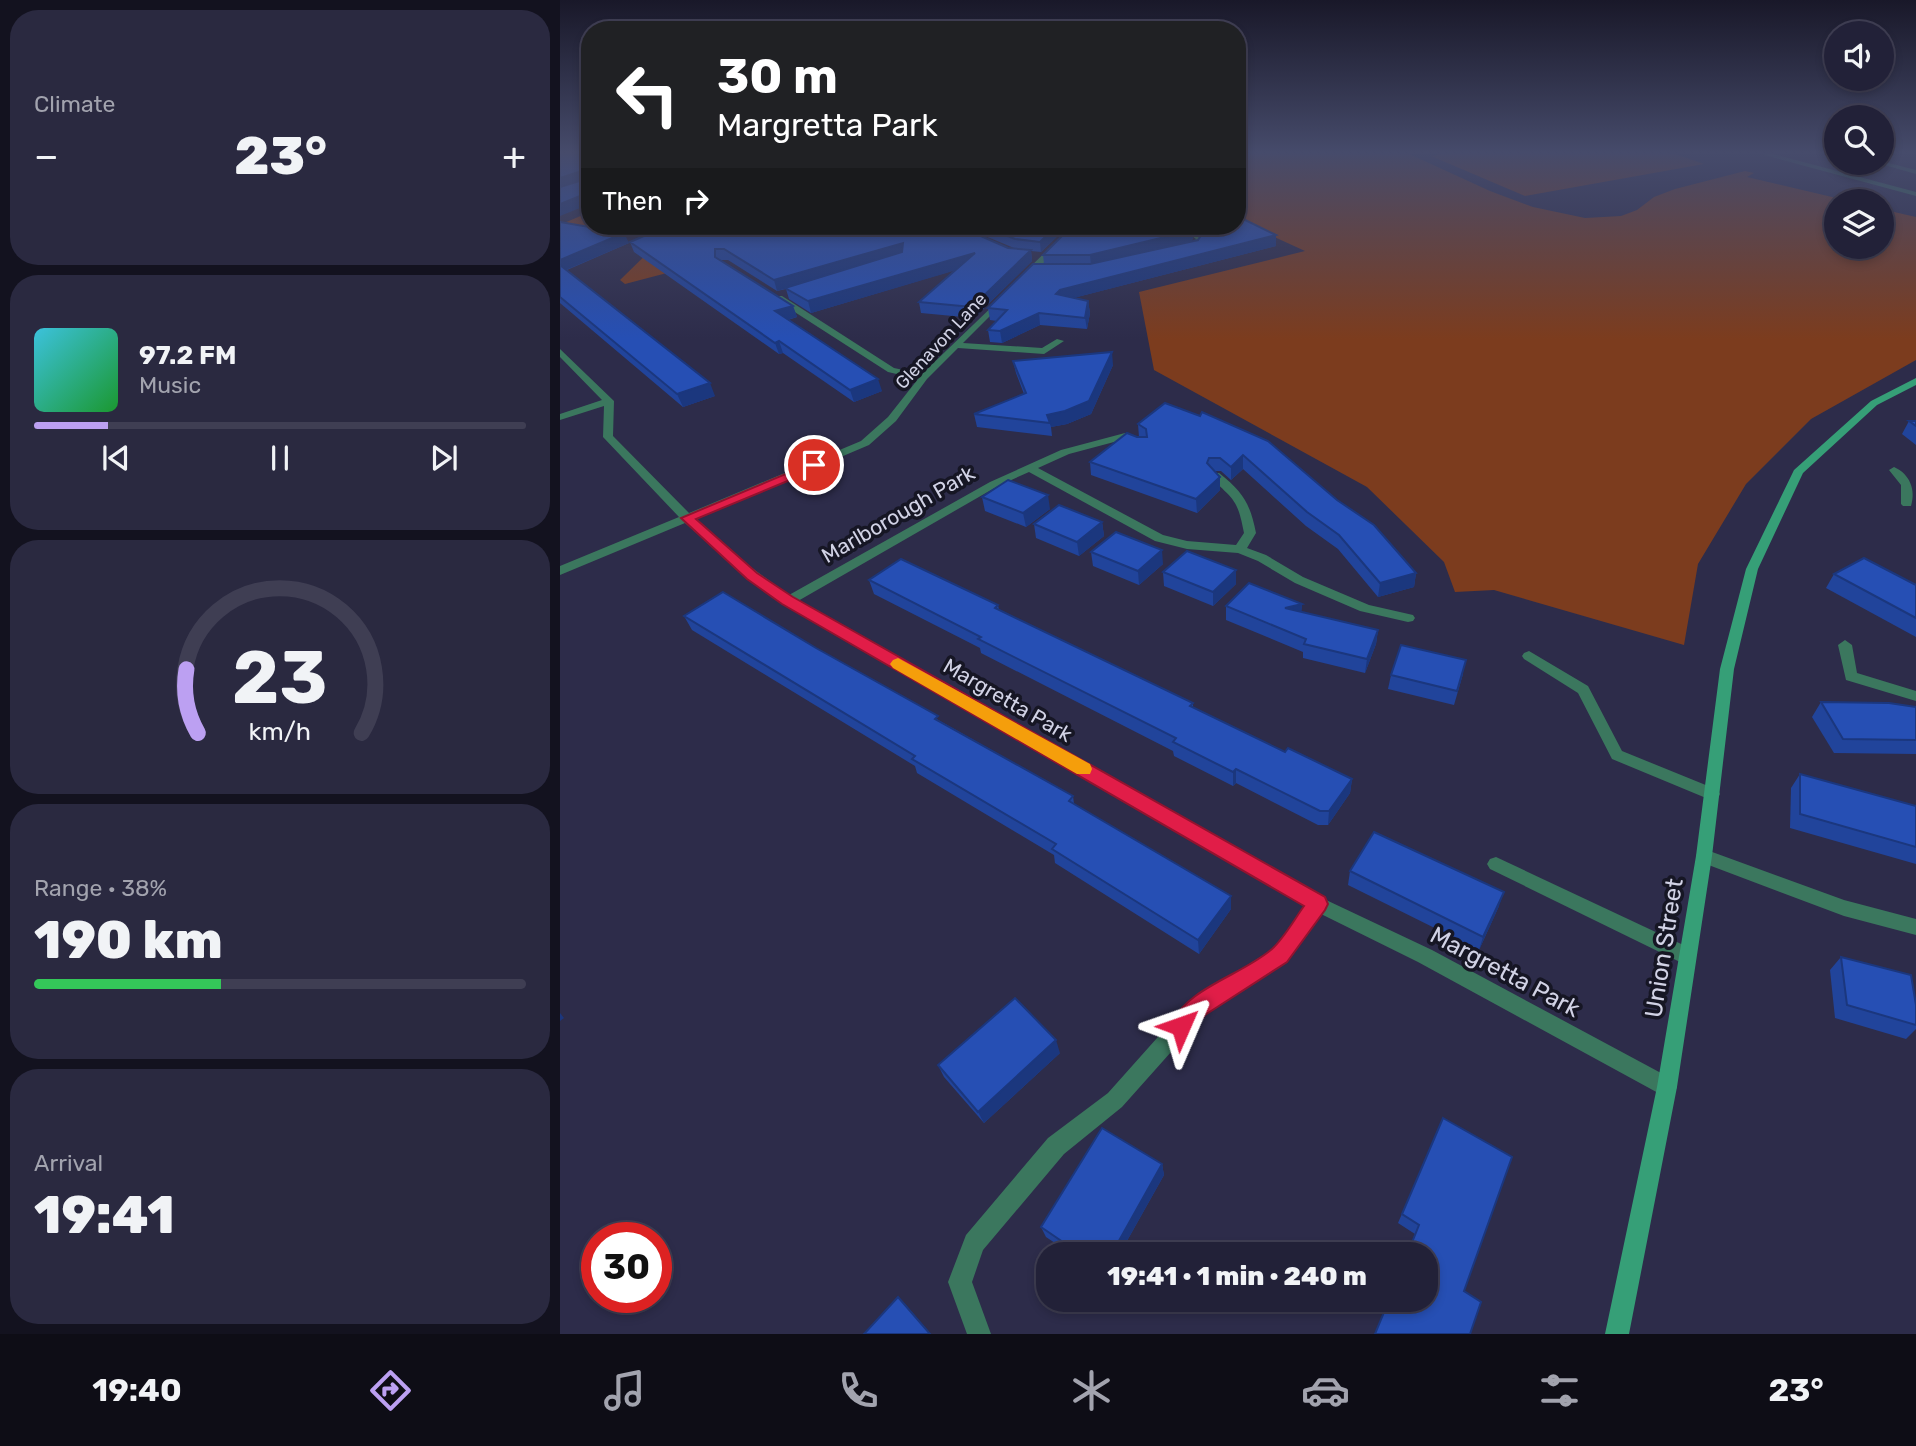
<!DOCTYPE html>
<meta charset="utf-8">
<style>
:root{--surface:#222138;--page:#2a2940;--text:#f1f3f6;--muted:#a2a3ae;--line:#3f3e53;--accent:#bca0f2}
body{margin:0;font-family:Rubik,sans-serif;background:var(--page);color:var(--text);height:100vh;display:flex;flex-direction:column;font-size:26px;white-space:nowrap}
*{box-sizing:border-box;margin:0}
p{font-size:23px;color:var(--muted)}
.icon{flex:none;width:38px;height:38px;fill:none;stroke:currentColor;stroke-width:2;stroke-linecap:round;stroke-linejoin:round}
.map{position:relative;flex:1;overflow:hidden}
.side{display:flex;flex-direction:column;gap:10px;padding:10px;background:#13121f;width:560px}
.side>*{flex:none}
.guide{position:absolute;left:21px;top:21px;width:665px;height:214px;border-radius:28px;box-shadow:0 4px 10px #0003,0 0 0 2px var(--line);background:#202124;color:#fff;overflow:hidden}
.buttons{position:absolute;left:1264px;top:21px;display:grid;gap:14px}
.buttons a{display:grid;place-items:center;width:70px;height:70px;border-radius:50%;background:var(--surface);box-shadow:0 4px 10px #0003,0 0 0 2px var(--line);font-size:35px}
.speed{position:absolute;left:21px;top:1222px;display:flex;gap:14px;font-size:35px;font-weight:700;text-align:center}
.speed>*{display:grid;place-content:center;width:91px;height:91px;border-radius:50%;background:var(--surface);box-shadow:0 4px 10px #0003,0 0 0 2px var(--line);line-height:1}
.speed .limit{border:10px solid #d22;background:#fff;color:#111}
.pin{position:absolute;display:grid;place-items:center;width:60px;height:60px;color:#fff;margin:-30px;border:4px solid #fff;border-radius:50%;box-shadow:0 2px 7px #0007}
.me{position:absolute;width:77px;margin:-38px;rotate:47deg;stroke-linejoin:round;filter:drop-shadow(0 0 5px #0008)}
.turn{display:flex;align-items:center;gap:24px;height:147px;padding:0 21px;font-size:32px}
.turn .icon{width:91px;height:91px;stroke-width:2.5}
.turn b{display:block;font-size:49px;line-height:60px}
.then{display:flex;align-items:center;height:66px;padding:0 21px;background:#0003;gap:14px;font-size:26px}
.big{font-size:52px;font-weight:800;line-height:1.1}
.side .widget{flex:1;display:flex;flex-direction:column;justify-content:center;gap:10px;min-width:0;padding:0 24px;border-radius:28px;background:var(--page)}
.side .dial{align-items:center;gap:0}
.dial svg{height:182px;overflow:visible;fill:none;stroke:var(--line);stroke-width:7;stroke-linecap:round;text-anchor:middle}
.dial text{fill:var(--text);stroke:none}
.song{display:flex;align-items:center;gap:21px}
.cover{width:84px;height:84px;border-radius:10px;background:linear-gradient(135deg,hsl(190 70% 55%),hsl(130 70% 35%))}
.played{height:7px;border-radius:4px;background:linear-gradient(90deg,var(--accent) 15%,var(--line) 15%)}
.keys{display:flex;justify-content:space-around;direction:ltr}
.heat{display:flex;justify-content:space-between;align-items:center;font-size:38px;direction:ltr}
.charge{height:10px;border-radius:5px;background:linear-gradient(90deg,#34c759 38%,var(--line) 0)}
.trip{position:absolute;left:476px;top:1242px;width:402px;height:70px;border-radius:28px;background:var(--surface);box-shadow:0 4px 10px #0003,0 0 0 2px var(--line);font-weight:800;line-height:70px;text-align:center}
.tab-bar{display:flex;height:112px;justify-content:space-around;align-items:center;background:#0e0d16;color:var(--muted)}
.tab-bar .icon{width:49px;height:49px}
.tab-bar .current{color:var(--accent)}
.tab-bar b{font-size:32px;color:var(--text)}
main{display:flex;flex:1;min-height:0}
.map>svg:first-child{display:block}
.green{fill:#7c3c1e}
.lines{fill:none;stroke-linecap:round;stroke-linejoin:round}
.lane{fill:#3b775e;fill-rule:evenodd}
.street{fill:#3b775e;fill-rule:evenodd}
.secondary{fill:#369f77;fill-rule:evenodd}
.wall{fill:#21449b}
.shaded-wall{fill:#1b377e}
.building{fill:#264fb4;stroke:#1b377e;stroke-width:2}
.route{fill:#e11d48;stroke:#92132f;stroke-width:2}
.slow{fill:#f59e0b}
.labels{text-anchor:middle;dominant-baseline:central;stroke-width:7;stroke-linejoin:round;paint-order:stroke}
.far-street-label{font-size:18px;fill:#d1d2e5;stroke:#161624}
.street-label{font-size:21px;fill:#d1d2e5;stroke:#161624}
.near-street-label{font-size:24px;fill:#d1d2e5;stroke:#161624}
</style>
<main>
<section class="side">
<div class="widget"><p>Climate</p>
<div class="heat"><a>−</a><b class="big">23°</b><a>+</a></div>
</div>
<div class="widget">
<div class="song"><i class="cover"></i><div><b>97.2 FM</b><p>Music</p></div></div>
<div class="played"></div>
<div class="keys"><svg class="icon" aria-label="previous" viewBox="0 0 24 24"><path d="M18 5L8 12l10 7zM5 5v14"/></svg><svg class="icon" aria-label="pause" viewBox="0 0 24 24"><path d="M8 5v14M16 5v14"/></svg><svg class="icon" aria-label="next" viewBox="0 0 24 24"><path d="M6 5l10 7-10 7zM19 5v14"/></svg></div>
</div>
<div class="widget dial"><svg viewBox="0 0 100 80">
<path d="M14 69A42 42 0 1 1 86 69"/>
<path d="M14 69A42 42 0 0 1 9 41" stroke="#bca0f2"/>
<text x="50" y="56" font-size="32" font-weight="700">23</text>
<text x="50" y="72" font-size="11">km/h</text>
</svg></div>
<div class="widget"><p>Range · 38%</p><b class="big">190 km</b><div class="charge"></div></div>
<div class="widget"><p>Arrival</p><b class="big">19:41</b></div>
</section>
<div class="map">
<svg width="1356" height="1334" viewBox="0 0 1356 1334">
<rect width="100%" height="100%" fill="#2d2c4a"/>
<g class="green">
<polygon points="677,152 845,152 930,191 973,207 1025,218 1061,216 1077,210 1094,197 1115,189 1185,171 1194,173 1187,177 1289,201 1276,201 1276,247 1321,247 1321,209 1356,217 1356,360 1251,419 1186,484 1138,564 1124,645 934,590 895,592 884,562 807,487 594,370 579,292 745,251 677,220"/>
<polygon points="895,152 1110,152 1144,164 965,196 871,156"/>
<polygon points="30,212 30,226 214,226 164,258 65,284 60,280 102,239 4,223"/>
</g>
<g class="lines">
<g class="lane">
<polygon points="1206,152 1356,192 1356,196 1204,155"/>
<polygon points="1321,161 1356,170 1356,174 1317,163"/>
<polygon points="969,651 1028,686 1062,751 1158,790 1160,794 1158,798 1152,800 1146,798 1052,759 1018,693 964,659 962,656 964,653"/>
<polygon points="936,857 1134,950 1136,956 1134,962 1127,965 1120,962 930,869 927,864 930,859"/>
</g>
<g class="street">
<polygon points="422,226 433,226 404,235 400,233"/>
<polygon points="512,226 520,226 468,279 462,279 462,275"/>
<path d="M619,226c10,0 20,4 25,13l-6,9 -13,2v-4l7,-2 4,-5z"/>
<path d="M216,296h6l112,72 28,6 78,-75h3v4l-40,40 79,5 15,-9 7,2 -20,13 -86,-6 -31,31 -31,42 -27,24 -174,74 49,43 45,33 201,-113 71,-32 64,-17 4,1v4l-60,16 -31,14 125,67 24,6 49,4 8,-12c-7,-37 -11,-32 -35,-58l2,-2h8c24,19 31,30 37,60l-9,15 19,7 37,22 66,28 44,10 2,3 -2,3 -5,1 -48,-11 -65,-28 -37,-22 -20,-8 -51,-4 -32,-8 -126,-69 -31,14 -200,115 526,298 108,51 242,130 3,7 -3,7 -7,3 -7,-3 -242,-132 -97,-48 -34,47 -83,54 -82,92 -58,47 -81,96 -11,32 19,52h-24l-19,-52 18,-47 82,-97 60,-45 82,-92 83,-52 33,-43 -523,-302 -48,-37 -50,-44 -125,52v-9l119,-49 -76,-80 1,-31 -44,14v-6l42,-14 -42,-43v-8l54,52 -1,35 76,77 172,-72 27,-24 30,-38 -30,-7 -112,-72z"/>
<path d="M1334,467c16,7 22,23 17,39h-8l-2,-2v-19l-12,-15z"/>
<polygon points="1285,640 1292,645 1297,673 1356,691 1356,701 1286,680 1278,645"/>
<polygon points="1144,849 1284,900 1356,919 1356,935 1284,916 1138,861 1136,856 1138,851"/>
</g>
<polygon class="secondary" points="1356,378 1356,385 1317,405 1243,473 1198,569 1174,669 1152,856 1117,1087 1069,1334 1045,1334 1097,1087 1136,856 1160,669 1186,569 1234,470 1311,401"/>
</g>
<g class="wall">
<polygon points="0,222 69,243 7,270 155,396 123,407 0,303"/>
<polygon points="325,226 416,226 405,227 400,227 448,248 454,248 418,233 417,226 508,226 481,252 471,251 472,261 414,318 361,313 359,302 395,270 251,313 229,299 226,289 217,291 168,260 160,260 233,306 237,317 228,320 322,391 294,402 223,353 219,354 74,252 70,242 295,233"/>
<polygon points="630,226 677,226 716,246 513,298 528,301 530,313 527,329 480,325 442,343 430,342 428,330 437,321 430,320 428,308 484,264 483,255 633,238 631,242 638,240 642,234 634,227"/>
<polygon points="453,361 553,365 531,414 507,424 491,427 492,436 417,427 414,414 464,394 456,373"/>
<polygon points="640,416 856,573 854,587 818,597 778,549 746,526 683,469 671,480 661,471 654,471 660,477 660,490 637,513 531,475 530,462 577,437 579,437 578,424"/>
<polygon points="1349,421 1356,421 1356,445 1342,434"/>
<polygon points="422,497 490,509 466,527 425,511"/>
<polygon points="542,522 544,536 519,556 476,538 474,524"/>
<polygon points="531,552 603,564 579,585 533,566"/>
<polygon points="676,570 676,584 653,606 604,586 603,572"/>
<polygon points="1274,574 1356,585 1356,637 1266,588"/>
<polygon points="309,580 438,605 439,610 633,703 633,708 725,752 792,779 790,793 768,825 758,825 676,783 673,786 614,756 613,751 421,653 420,648 314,594"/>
<polygon points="742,604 741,612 818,630 816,644 805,673 743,658 743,652 666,620 666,606"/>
<polygon points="124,616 256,648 380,721 513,796 514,804 671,909 639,954 495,863 494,855 357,773 355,766 132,630"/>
<polygon points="903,674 894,705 828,689 831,675"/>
<polygon points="1261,702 1356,707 1356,754 1274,753 1252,717"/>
<polygon points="1240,774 1356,806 1356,864 1230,828 1231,788"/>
<polygon points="790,871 939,906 919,950 788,885"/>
<polygon points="1281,957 1356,1005 1356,1029 1346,1039 1275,1018 1270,970"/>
<polygon points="500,1053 424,1123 384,1077 378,1065"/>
<polygon points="883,1118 904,1291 910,1334 855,1234 838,1223"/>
<polygon points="602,1164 604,1175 559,1255 513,1255 486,1237 481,1227"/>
</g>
<g class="shaded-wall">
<polygon points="25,170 29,179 0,189 0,178"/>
<polygon points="30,192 30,204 0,216 0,204"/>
<polygon points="291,226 309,226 294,234"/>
<polygon points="496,226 508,226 481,252 480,242"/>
<polygon points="632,227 633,238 631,242 531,265 530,255"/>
<polygon points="64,233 69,243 1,272 0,270 0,260"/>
<polygon points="716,235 716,246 502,301 496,294 500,290"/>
<polygon points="343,243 346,254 217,291 214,280"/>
<polygon points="471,250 472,261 414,318 412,307"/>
<polygon points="415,253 417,264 251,313 248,301"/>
<polygon points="528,301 530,313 527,329 525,318"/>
<polygon points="233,306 237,317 219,322 215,311"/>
<polygon points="479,313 480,325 442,343 440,331"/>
<polygon points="219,341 223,353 219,354 215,343"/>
<polygon points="552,352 553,365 531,414 507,424 491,427 487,415"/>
<polygon points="318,379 322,391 294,402 290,390"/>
<polygon points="150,383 155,396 123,407 117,394"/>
<polygon points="683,455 683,469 671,480 671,467"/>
<polygon points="660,477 660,490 637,513 636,499"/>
<polygon points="488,495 490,509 466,527 463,513"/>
<polygon points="542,522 544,536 519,556 517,542"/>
<polygon points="602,550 603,564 579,585 578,571"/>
<polygon points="676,570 676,584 653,606 653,592"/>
<polygon points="856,573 854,587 818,597 820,583"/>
<polygon points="742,604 741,618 725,608"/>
<polygon points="818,630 816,644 805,673 807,659"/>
<polygon points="676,769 676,783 673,786 673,772"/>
<polygon points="792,779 790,793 768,825 769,811"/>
<polygon points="944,892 939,906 919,950 923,937"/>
<polygon points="671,896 671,909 639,954 638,940"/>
<polygon points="0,1013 4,1018 0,1021"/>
<polygon points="496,1040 500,1053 424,1123 418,1112"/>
<polygon points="602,1164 604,1175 559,1255 551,1255"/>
<polygon points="338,1297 346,1305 371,1334 370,1334"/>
</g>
<g class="building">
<polygon points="0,152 30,152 30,192 0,204 0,187 26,179 28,173 25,170 0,178"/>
<polygon points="677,216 716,235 500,290 496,294 528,301 525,318 479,313 440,331 428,330 447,310 428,308 473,264 530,264 638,240 646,227 644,226 677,226"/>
<polygon points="0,222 64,233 0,260"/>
<polygon points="107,226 292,226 295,234 325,226 398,226 448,248 471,250 412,307 359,302 415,253 248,301 225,288 342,252 343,243 214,280 164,249 155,249 155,257 233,306 215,311 318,379 290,390 219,341 215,343 70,242"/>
<polygon points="423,226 496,226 480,242 455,239"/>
<polygon points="512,226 630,226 632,227 630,231 530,255 483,255"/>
<polygon points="0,265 150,383 117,394 0,297"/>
<polygon points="552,352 529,401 505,411 487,415 490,423 414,414 466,393 453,361"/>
<polygon points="605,403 640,416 642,412 708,441 777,500 814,525 856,573 820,583 779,535 747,512 683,455 671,467 660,458 649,458 647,463 660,477 636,499 530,462 567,433 577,437 587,437 586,429 578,424"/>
<polygon points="1349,421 1356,421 1356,426"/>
<polygon points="448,480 488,495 463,513 422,497"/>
<polygon points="499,505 542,522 517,542 474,524"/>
<polygon points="556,532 602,550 578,571 531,552"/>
<polygon points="627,551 676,570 653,592 603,572"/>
<polygon points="1304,558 1356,585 1356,618 1274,574"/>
<polygon points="341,559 438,605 435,608 633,703 630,706 725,752 728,748 792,779 769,811 760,811 676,769 673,772 613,742 616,738 418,639 421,637 309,580"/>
<polygon points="689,583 742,604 725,608 818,630 807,659 744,644 746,639 666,606"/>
<polygon points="163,592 256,648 378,716 375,719 513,796 509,801 671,896 638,940 492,849 496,844 352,759 355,756 124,616"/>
<polygon points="841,645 906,660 897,691 831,675"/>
<polygon points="1261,702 1329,703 1356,707 1356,740 1283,739"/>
<polygon points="1240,774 1356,806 1356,847 1240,814"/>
<polygon points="814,832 944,892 923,937 790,871"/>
<polygon points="1281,957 1351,975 1356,1005 1356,1025 1287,1005"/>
<polygon points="455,998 496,1040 418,1112 378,1065"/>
<polygon points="883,1118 952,1157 904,1291 921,1302 910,1334 815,1334 829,1300 866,1300 866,1255 847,1255 859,1225 842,1214"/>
<polygon points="542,1128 602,1164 551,1255 522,1255 481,1227"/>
<polygon points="338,1297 370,1334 304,1334"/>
</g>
<linearGradient id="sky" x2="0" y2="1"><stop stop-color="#191829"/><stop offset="0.45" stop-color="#464b6b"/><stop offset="1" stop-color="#464b6b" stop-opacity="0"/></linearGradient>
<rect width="1356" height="339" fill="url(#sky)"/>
<path class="route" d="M254,462l6,3 -1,3 -123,51 61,54 36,24 532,300 3,7 -3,6 -38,52 -82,53 -16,19 -8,3 -8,-3 -3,-8c17,-39 71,-50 102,-77 12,-11 22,-29 32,-43l-522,-302 -35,-25 -66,-61z"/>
<polygon class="slow" points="338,658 530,764 532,769 530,774 517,774 333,668 330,664 333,660"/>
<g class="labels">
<g class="far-street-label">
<text transform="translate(381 341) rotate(-47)">Glenavon Lane</text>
</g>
<g class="street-label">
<text transform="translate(338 514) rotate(-30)">Marlborough Park</text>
<text transform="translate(448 700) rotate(30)">Margretta Park</text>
</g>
<g class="near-street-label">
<text transform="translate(1104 948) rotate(-81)">Union Street</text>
<text transform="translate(945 972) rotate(28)">Margretta Park</text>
</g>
</g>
</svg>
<div class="buttons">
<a><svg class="icon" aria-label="sound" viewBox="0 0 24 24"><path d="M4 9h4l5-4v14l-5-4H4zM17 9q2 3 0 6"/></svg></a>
<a><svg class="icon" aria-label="search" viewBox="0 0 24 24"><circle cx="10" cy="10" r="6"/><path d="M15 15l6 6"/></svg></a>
<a><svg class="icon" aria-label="layers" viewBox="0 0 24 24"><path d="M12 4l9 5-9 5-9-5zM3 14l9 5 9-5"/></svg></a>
</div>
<div class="speed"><div class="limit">30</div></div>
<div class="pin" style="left:254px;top:465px;background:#d93025"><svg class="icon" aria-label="arrive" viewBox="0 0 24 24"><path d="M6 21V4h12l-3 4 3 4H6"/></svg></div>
<svg class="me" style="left:621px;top:1026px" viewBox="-20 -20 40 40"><path d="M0-17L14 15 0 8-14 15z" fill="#e11d48" stroke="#fff" stroke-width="4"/></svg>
<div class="trip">19:41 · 1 min · 240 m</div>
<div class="guide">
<div class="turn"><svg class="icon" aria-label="left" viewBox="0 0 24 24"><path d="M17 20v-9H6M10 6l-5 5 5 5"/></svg><div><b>30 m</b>Margretta Park</div></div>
<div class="then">Then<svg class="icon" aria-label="right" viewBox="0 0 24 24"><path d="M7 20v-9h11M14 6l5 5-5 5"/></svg></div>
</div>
</div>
</main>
<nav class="tab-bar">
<b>19:40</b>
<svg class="icon current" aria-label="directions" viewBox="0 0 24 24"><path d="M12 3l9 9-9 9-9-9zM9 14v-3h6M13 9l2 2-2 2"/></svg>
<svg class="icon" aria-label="music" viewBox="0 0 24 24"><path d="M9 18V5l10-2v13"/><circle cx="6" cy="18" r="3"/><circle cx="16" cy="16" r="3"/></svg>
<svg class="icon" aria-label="phone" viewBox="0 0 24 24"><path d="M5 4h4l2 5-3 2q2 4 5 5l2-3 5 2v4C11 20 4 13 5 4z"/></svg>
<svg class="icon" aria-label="climate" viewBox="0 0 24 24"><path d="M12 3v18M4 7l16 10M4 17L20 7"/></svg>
<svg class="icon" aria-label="car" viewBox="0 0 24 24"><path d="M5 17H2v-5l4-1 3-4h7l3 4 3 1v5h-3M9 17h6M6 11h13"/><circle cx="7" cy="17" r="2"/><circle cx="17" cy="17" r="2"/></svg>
<svg class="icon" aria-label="filters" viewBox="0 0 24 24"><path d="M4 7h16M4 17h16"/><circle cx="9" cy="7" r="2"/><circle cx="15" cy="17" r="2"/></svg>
<b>23°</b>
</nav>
